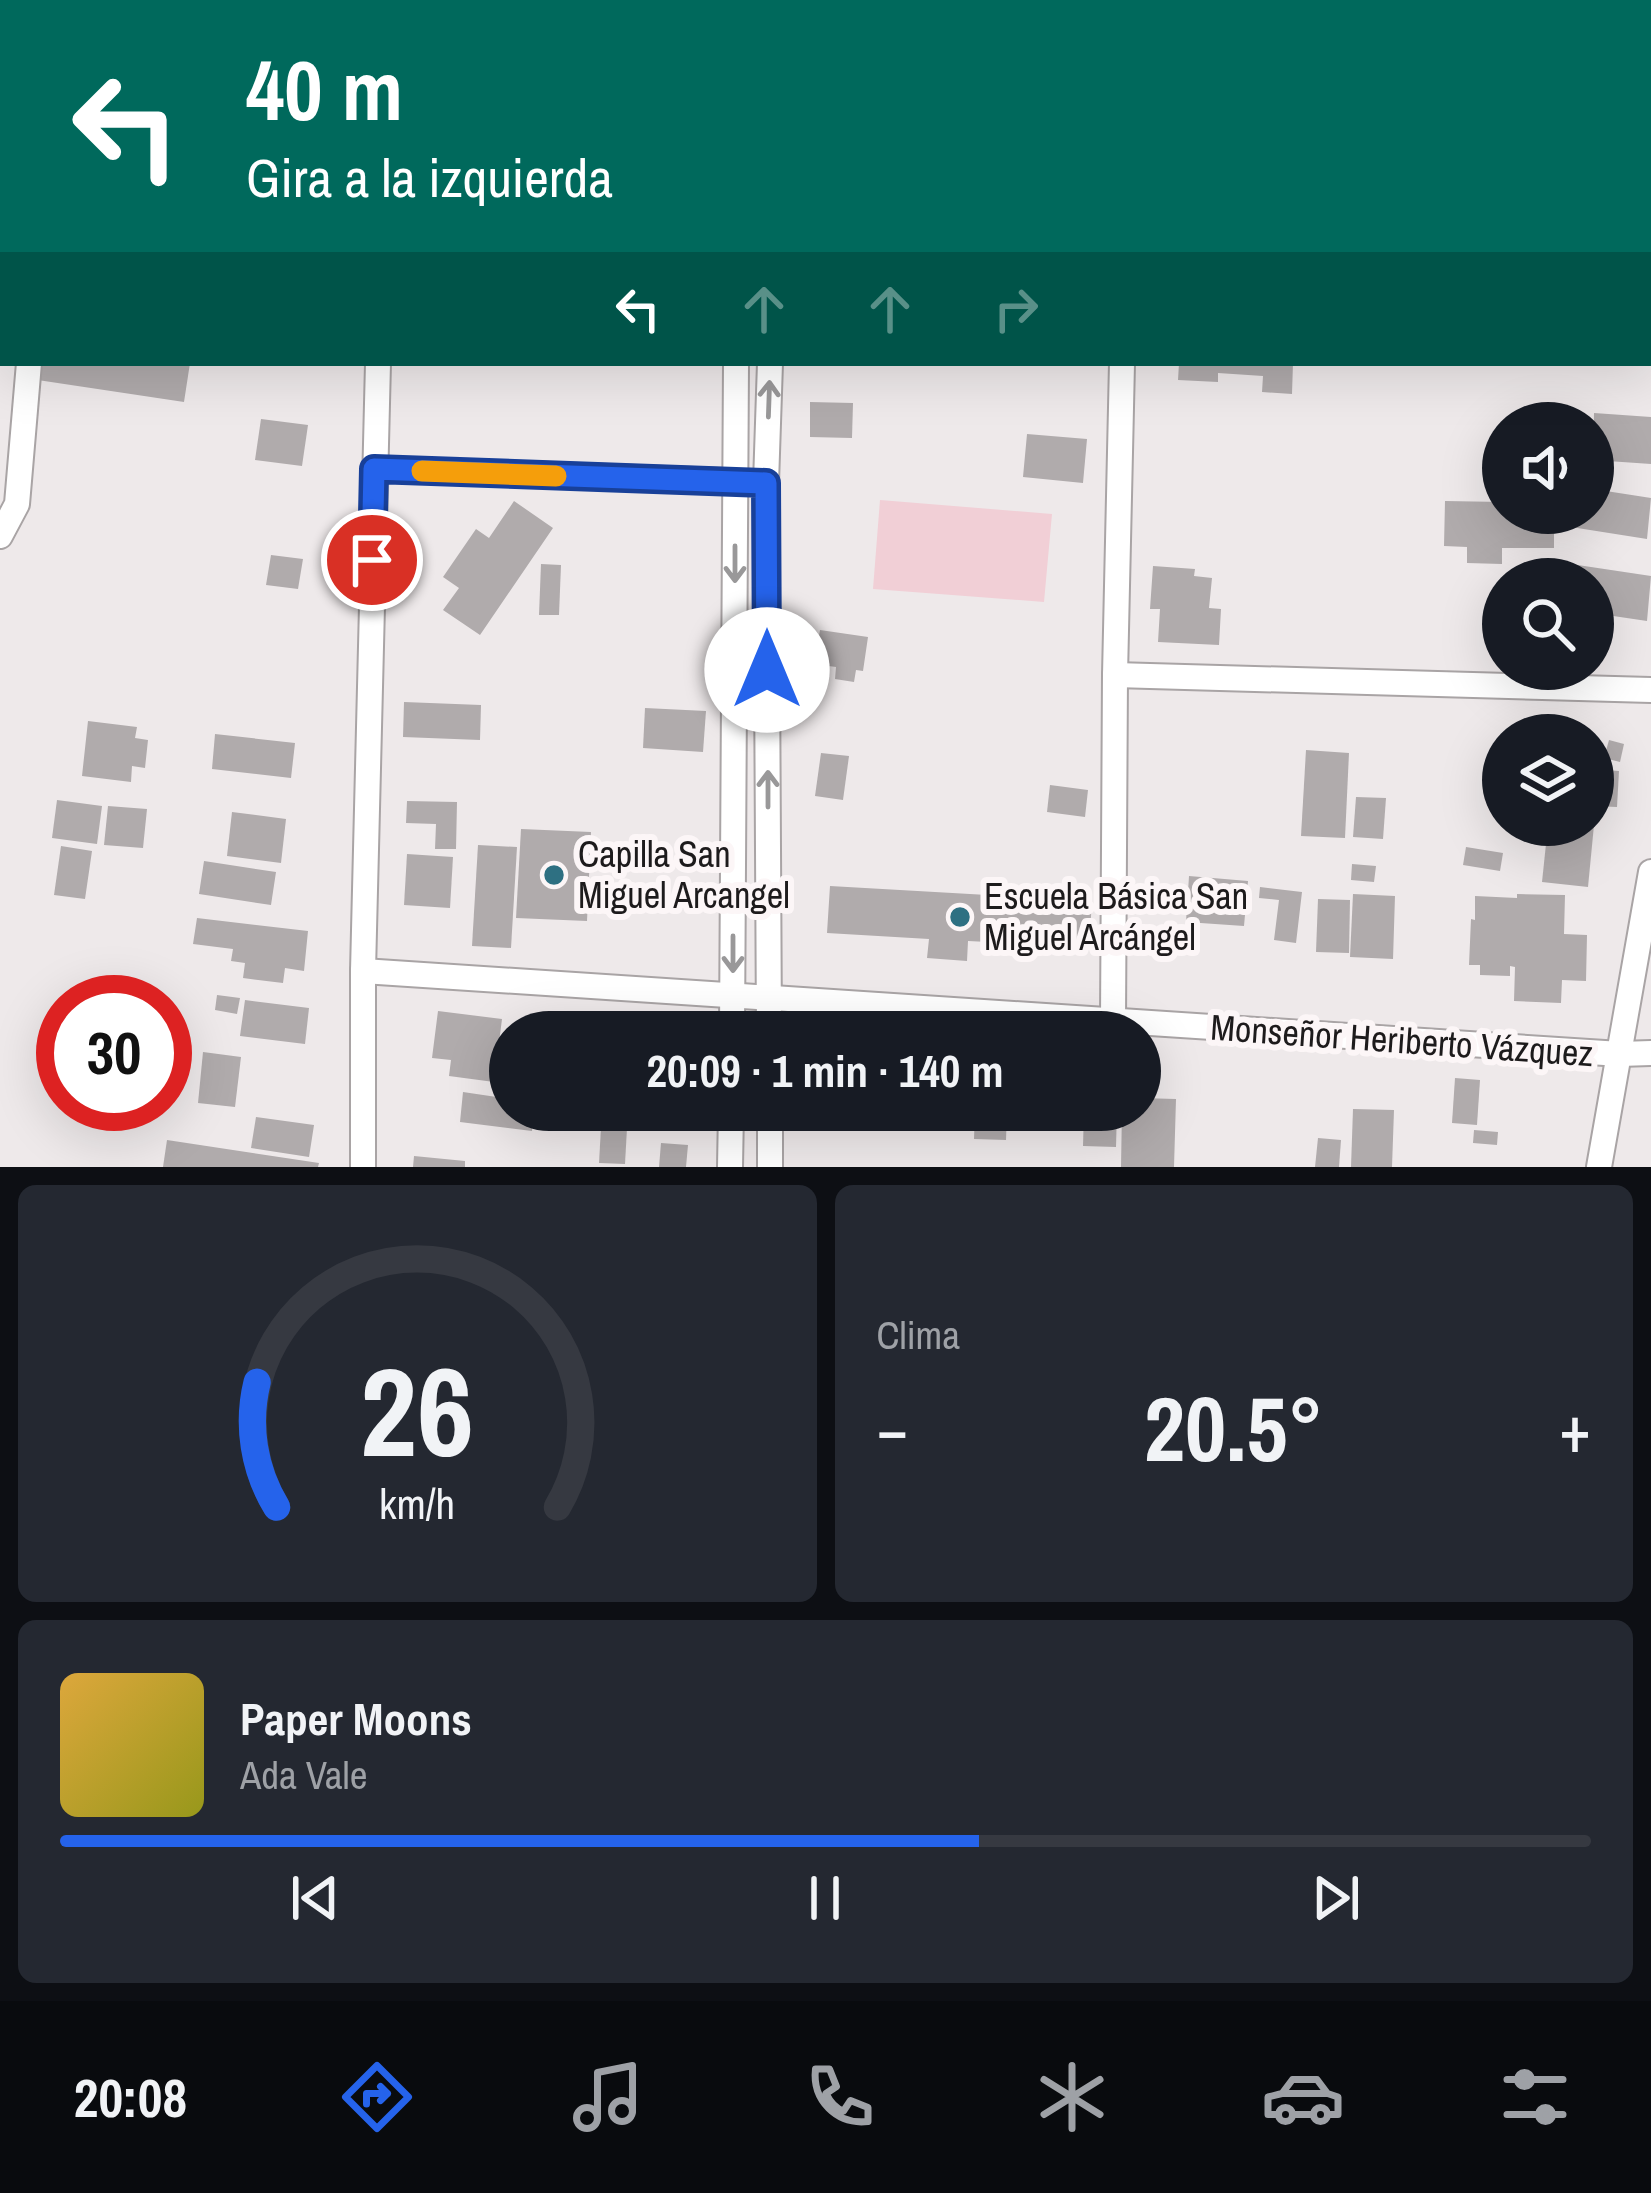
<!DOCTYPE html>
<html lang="es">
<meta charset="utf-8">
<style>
:root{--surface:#171b24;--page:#242831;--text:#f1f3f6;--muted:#9ea1a6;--line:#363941;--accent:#2563eb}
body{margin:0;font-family:"Archivo Narrow",sans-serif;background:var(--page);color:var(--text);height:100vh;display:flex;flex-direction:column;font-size:45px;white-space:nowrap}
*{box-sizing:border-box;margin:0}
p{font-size:39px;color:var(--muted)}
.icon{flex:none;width:66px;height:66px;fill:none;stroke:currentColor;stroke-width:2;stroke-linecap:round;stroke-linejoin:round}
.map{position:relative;height:1167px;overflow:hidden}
.panel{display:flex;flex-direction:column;gap:18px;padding:18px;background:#0d0f14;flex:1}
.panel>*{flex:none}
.banner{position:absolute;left:0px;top:0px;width:1653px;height:366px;box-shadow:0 12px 48px #0002;background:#00695c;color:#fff;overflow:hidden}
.controls{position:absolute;left:1482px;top:402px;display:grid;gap:24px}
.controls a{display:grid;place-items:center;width:132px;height:132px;border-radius:50%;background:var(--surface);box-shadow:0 12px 48px #0002;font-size:60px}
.speed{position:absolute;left:36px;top:975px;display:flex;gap:24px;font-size:60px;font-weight:700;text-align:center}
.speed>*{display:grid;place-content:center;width:156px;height:156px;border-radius:50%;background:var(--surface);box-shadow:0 12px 48px #0002;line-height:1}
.speed .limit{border:18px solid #d22;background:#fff;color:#111}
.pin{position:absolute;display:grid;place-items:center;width:102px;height:102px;color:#fff;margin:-51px;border:6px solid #fff;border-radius:50%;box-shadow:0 3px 12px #0007}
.me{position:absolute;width:132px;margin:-66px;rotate:0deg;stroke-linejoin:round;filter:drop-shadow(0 0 9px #0008)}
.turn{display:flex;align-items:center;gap:42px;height:252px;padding:0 48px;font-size:54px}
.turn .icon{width:156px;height:156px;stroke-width:2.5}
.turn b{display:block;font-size:84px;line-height:102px}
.lanes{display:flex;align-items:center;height:114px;padding:0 48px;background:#0003;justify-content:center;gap:60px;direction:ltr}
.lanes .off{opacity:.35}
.big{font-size:90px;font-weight:800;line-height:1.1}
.panel .widget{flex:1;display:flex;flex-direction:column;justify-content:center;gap:18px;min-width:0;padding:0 42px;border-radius:18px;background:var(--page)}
.panel .dial{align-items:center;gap:0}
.dial svg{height:312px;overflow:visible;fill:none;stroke:var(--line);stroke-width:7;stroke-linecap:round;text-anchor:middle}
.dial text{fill:var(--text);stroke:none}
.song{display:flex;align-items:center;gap:36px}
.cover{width:144px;height:144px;border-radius:18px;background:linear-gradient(135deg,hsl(40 70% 55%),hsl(60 70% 35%))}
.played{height:12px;border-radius:6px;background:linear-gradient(90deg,var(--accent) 60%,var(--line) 60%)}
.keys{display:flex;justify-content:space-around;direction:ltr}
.heat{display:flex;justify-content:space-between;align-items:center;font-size:66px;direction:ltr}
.panel .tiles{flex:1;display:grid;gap:18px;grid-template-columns:1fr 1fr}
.widget:last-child{grid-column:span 2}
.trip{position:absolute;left:489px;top:1011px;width:672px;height:120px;border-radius:60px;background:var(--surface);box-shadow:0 12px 48px #0002;font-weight:800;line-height:120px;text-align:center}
.tab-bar{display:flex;height:192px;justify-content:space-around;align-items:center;background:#090b0e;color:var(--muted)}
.tab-bar .icon{width:84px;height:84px}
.tab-bar .current{color:var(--accent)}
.tab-bar b{font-size:54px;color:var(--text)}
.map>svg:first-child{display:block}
.green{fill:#f1cfd6}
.building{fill:#b0abac}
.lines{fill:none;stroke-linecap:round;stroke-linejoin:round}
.street-casing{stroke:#a9a4a5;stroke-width:28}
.street{stroke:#fff;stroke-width:24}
.oneway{stroke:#999899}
.route-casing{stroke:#184099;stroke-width:30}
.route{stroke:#2563eb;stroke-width:21}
.slow{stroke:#f59e0b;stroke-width:21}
.poi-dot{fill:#2e7082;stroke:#fcf6f7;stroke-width:4.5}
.labels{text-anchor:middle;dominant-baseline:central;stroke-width:12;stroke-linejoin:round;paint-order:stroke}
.poi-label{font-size:36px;fill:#1d1b1c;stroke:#fcf6f7;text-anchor:start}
.street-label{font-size:36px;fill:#1d1b1c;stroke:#fcf6f7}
</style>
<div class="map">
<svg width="1651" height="1167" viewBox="0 0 1651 1167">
<rect width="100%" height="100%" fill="#eee9ea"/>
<polygon class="green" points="880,500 1052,514 1044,602 873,589"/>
<g class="building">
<polygon points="33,363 190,363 184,402 31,379"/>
<polygon points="1179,363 1293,363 1292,394 1262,392 1263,376 1218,373 1218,382 1178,380"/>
<polygon points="810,402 853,403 852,438 810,437"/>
<polygon points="1594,413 1651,417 1651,464 1593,460"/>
<polygon points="261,419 308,425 302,466 255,460"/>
<polygon points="1027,434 1087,439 1083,483 1023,477"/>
<polygon points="1593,489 1651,498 1647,539 1571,527 1573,513 1593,513"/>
<polygon points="514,501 553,528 480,635 443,610 459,588 443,577 476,529 489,538"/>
<polygon points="1445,501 1503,502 1503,513 1554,513 1554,548 1502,548 1502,564 1467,563 1467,547 1444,546"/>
<polygon points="271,555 303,559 298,589 266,585"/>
<polygon points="541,564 561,565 559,615 539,615"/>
<polygon points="1571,564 1651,576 1647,621 1593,613 1593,579 1568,579"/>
<polygon points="1153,566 1195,569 1194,576 1212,578 1209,608 1221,609 1219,645 1158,642 1160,609 1150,609"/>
<polygon points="820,630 868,637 863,671 856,670 854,682 835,679 836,667 814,664"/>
<polygon points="404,702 481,705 480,740 403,737"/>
<polygon points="645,708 706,711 703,752 643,748"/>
<polygon points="88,721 137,727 135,738 148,740 145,768 132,766 131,782 82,776"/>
<polygon points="1517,722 1536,725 1534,735 1515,735"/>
<polygon points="215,734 295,743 291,778 212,769"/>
<polygon points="1609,740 1624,744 1620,762 1604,758"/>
<polygon points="1306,750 1349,753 1345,838 1301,836"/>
<polygon points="821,753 849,756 843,800 815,796"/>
<polygon points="1593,769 1619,771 1617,807 1593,806"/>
<polygon points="1050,785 1088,790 1085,817 1047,812"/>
<polygon points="1356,797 1386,798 1383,839 1353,837"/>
<polygon points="57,800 102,806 97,844 52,838"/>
<polygon points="407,801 457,802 456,849 435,849 436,824 406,823"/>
<polygon points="108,806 147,809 143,848 104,845"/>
<polygon points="232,812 286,819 281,863 227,856"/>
<polygon points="1548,825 1594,825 1588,887 1542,882"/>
<polygon points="521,829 591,832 587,921 516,918"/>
<polygon points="478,845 517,847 511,948 472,946"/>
<polygon points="61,846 92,851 85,899 54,895"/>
<polygon points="1466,847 1503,853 1500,871 1463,865"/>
<polygon points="407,854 453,857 450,908 404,905"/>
<polygon points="204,861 276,872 271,905 199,894"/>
<polygon points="1352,864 1376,866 1374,882 1351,880"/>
<polygon points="1189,876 1248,881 1244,926 1186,922"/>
<polygon points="830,886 1092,901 1089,947 968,941 967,961 927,958 929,939 827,933"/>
<polygon points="1260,887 1302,892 1296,943 1274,940 1279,900 1259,898"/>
<polygon points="1353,894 1395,896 1393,959 1350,957"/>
<polygon points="1517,894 1565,895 1564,934 1587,935 1586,981 1562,980 1561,1003 1514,1001 1515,967 1510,966 1510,976 1480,975 1480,965 1469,965 1471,919 1475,920 1475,896 1517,898"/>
<polygon points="1318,899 1350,900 1349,953 1316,952"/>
<polygon points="197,918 308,931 304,971 285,968 283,983 243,978 245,963 231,961 233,949 193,944"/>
<polygon points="217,995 240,998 237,1014 215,1010"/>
<polygon points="245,1000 309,1008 305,1044 240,1036"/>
<polygon points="438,1011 502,1019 494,1082 449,1076 451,1060 432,1058"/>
<polygon points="203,1052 241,1057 235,1107 198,1103"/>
<polygon points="1455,1078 1480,1080 1477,1125 1452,1123"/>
<polygon points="463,1092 510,1099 510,1110 534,1110 532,1131 460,1122"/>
<polygon points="1140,1098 1176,1099 1174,1167 1121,1167 1122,1110 1140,1110"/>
<polygon points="1353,1109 1394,1110 1392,1167 1351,1167"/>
<polygon points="602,1110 628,1110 625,1164 599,1163"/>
<polygon points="679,1110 715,1110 715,1127 679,1126"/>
<polygon points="859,1110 898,1110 898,1130 858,1129"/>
<polygon points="975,1110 1007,1110 1006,1140 974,1139"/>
<polygon points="1084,1110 1117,1110 1116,1147 1083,1146"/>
<polygon points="256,1117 314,1125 309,1157 251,1148"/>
<polygon points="1474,1130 1498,1132 1497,1145 1473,1143"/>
<polygon points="1318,1138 1341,1140 1339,1167 1315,1167"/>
<polygon points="167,1140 319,1163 318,1167 163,1167"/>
<polygon points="661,1143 688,1145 686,1167 659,1167"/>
<polygon points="414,1156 465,1161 465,1167 413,1167"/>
</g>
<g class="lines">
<g class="street-casing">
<g id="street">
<polyline points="48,0 49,3"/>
<polyline points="393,3 393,0"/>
<polyline points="0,211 3,209"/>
<polyline points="1650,319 1651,319"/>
<polyline points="374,469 752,482"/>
<polyline points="0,536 17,504 29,363"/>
<polyline points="1115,675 1651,690"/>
<polyline points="363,971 1620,1054 1651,1053"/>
<polyline points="1113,1021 1115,675 1122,363"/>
<polyline points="732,1032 736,363"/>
<polyline points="769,1032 766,483 770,363"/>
<polyline points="770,1110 770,1167"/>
<polyline points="363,1167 363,971 378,363"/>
<polyline points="730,1167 731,1110"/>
<polyline points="1599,1167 1651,872"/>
</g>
</g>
<use href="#street" class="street"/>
</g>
<defs><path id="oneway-shaft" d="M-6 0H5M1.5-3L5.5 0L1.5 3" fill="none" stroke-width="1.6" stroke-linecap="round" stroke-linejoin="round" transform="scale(3)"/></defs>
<g class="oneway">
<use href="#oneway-shaft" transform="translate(769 399) rotate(-88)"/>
<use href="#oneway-shaft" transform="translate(735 564) rotate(90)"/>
<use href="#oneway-shaft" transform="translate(768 789) rotate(-90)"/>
<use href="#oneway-shaft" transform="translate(733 954) rotate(90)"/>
</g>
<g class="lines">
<g class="route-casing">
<polyline id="route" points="372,560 374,469 766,483 767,670"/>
</g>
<use href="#route" class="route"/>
<polyline class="slow" points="422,471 556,476"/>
</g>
<g class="poi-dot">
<circle cx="554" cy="875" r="12"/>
<circle cx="960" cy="917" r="12"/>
</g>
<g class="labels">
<g class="poi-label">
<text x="578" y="854">Capilla San<tspan x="578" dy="41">Miguel Arcangel</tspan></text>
<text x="984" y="896">Escuela Básica San<tspan x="984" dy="41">Miguel Arcángel</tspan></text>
</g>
<g class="street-label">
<text transform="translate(1402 1040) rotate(4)">Monseñor Heriberto Vázquez</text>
</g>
</g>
</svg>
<div class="controls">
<a><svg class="icon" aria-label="sound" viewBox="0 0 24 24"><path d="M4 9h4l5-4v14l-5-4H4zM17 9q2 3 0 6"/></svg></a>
<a><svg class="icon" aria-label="search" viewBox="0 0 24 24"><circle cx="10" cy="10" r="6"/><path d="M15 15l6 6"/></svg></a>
<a><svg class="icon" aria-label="layers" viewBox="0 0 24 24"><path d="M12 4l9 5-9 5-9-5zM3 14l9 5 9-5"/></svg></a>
</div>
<div class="speed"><div class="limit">30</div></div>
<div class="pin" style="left:372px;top:560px;background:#d93025"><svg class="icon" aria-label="arrive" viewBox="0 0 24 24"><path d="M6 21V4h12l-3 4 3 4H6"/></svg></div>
<svg class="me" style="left:767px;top:670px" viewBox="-20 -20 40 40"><circle r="19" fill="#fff"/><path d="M0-13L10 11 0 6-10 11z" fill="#2563eb"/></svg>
<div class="trip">20:09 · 1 min · 140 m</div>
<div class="banner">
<div class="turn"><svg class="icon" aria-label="left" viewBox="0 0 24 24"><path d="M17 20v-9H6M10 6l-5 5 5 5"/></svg><div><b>40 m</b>Gira a la izquierda</div></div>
<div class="lanes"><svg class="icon" aria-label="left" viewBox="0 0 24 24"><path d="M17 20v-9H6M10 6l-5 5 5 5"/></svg><svg class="icon off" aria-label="ahead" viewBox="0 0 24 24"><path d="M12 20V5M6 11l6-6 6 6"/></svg><svg class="icon off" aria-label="ahead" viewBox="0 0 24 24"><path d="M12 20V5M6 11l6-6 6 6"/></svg><svg class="icon off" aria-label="right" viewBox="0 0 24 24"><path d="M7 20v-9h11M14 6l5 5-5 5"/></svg></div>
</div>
</div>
<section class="panel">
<div class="tiles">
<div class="widget dial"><svg viewBox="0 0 100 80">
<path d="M14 69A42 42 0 1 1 86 69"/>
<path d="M14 69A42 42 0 0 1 9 37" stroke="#2563eb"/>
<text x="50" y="56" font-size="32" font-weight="700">26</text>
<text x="50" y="72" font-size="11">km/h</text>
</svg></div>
<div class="widget"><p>Clima</p>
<div class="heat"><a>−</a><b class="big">20.5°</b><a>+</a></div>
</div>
<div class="widget">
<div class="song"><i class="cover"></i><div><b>Paper Moons</b><p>Ada Vale</p></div></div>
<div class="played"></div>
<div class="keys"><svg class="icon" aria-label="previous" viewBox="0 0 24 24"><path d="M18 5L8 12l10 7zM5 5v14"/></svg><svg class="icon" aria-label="pause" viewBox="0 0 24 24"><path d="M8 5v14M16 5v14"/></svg><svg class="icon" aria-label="next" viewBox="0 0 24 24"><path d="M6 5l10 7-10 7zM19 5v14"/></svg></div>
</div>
</div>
</section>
<nav class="tab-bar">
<b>20:08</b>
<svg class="icon current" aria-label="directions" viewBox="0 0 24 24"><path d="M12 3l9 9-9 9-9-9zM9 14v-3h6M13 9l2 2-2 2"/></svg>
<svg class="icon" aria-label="music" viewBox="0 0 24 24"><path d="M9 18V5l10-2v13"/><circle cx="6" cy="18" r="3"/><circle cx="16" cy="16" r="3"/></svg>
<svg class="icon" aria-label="phone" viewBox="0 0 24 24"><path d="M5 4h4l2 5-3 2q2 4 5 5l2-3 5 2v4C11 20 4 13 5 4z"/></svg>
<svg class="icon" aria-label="climate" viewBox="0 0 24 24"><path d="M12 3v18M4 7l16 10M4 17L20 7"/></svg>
<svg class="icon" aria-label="car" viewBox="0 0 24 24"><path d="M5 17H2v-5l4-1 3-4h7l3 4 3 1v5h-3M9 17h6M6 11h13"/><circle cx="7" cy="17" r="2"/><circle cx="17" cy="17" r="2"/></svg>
<svg class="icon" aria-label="filters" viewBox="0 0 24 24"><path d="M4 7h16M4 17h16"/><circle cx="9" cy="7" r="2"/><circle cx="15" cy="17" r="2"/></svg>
</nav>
